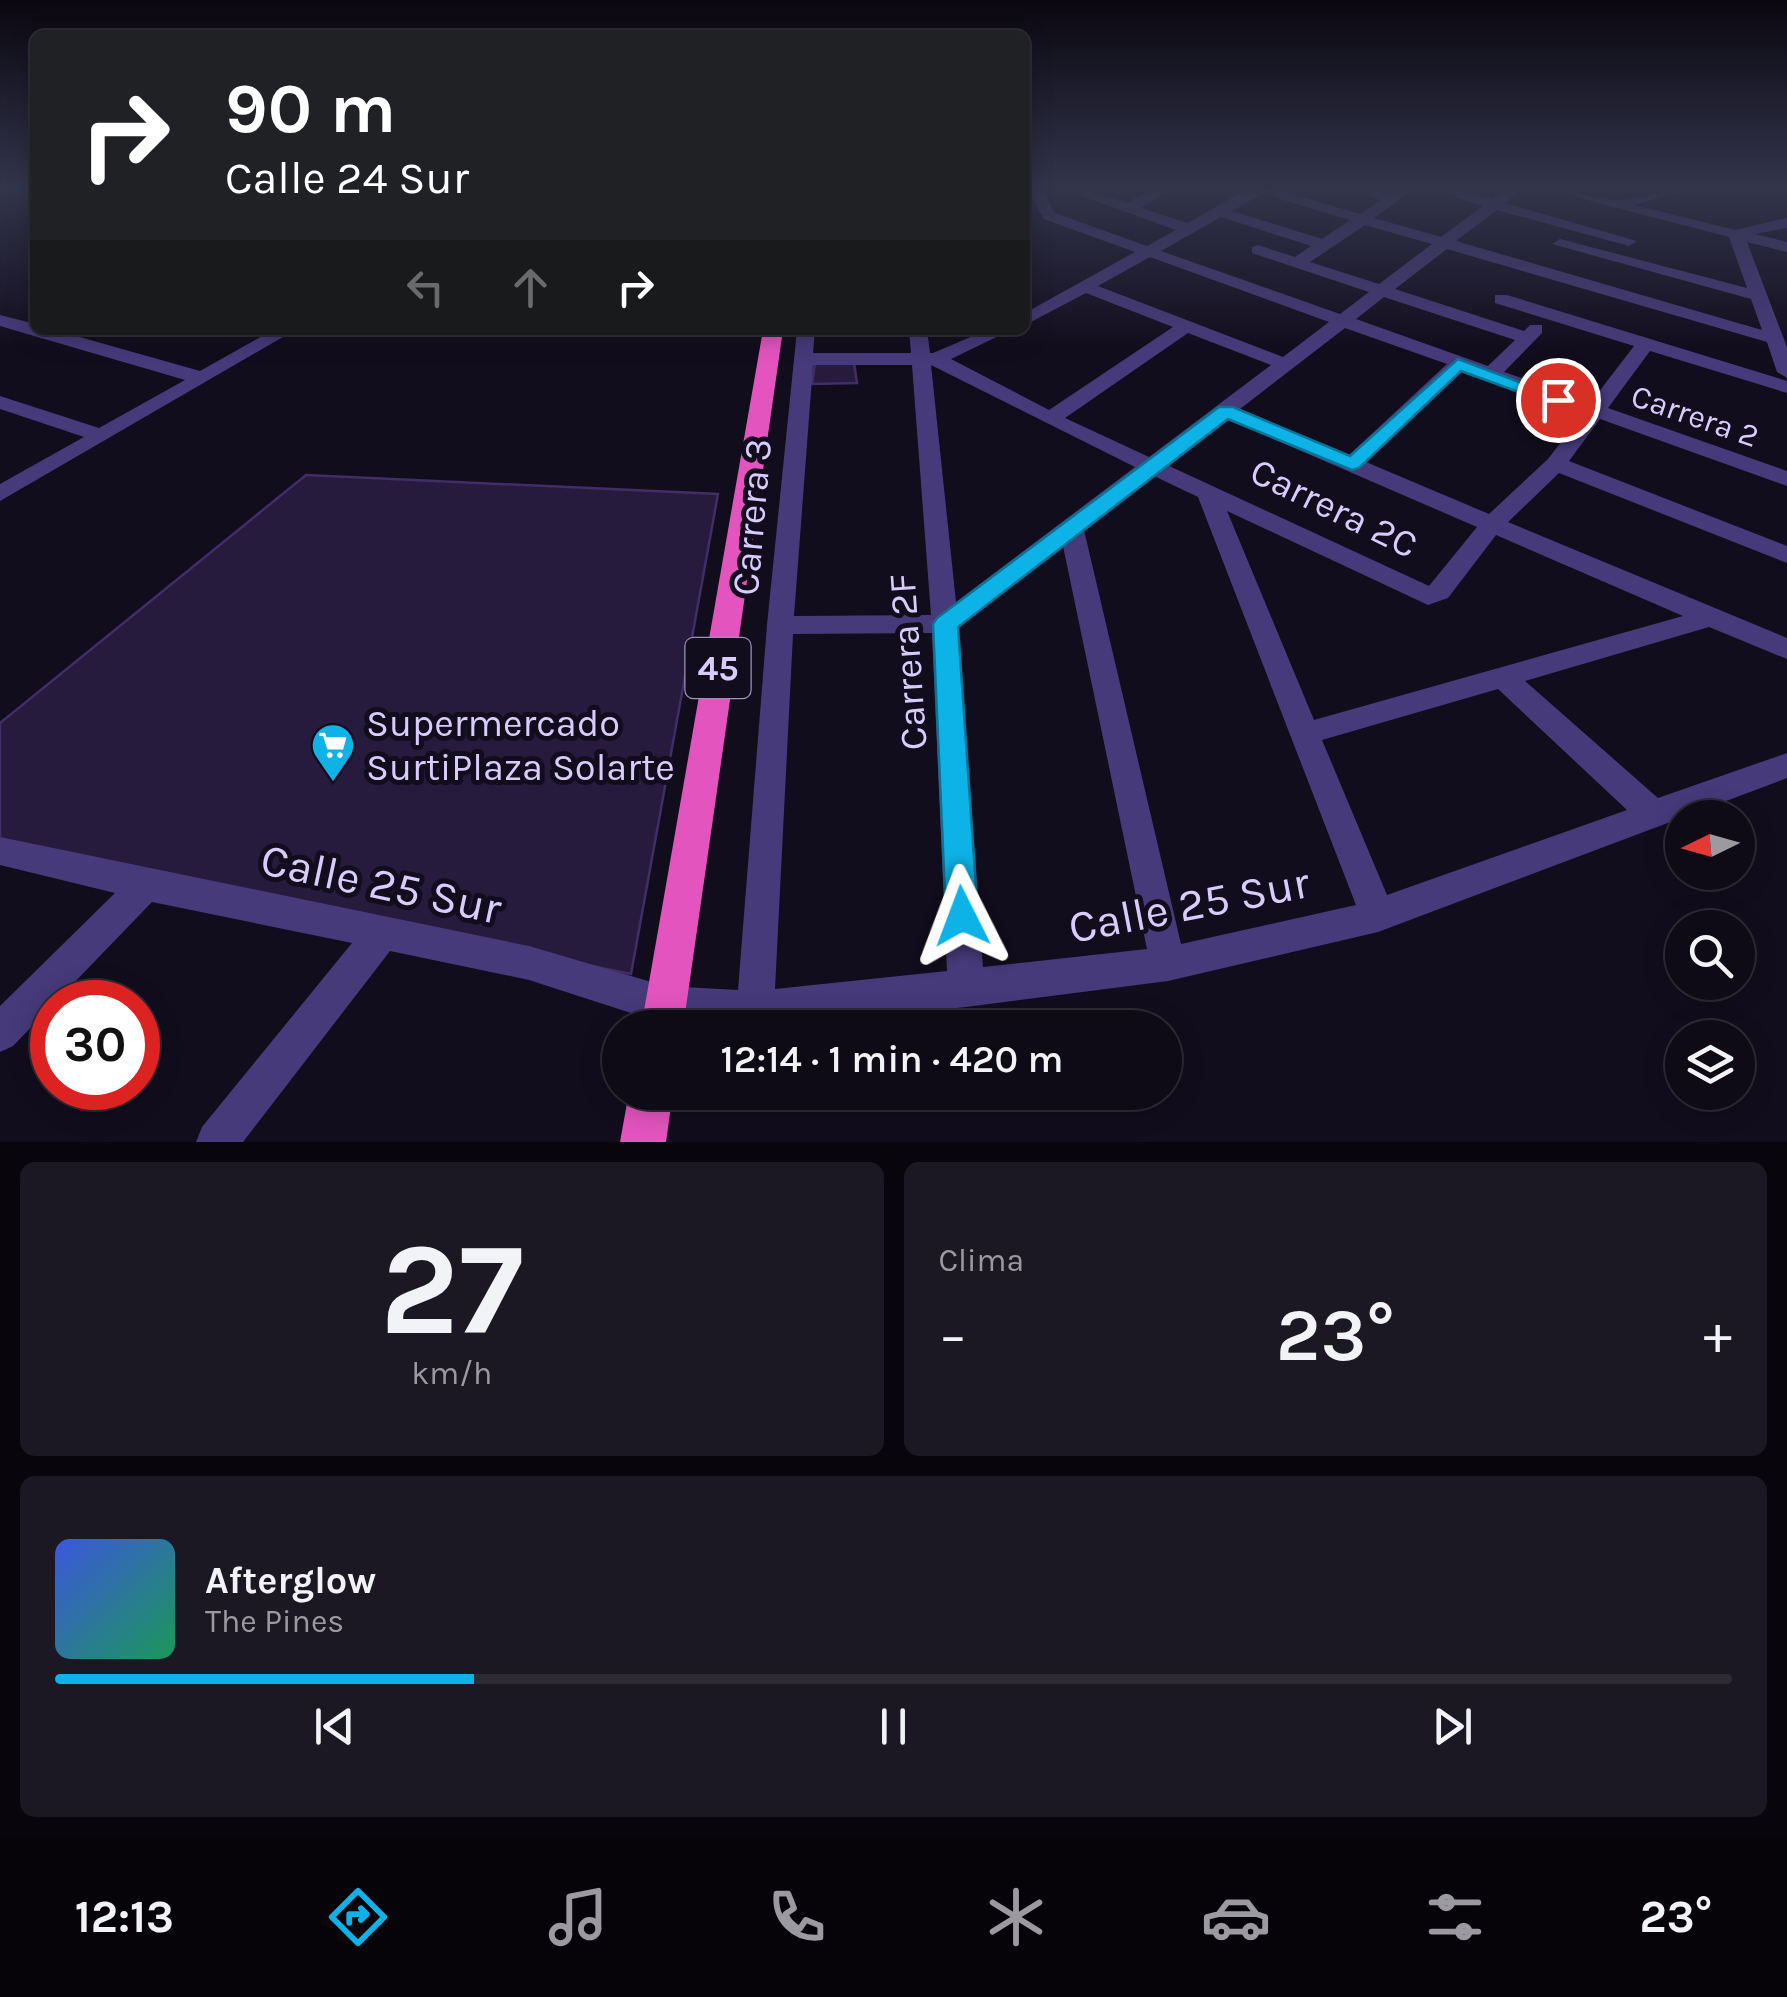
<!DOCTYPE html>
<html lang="es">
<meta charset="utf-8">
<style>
:root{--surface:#0e0a16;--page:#1c1823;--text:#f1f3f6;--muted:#9b9aa1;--line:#2e2b35;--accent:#0db3e7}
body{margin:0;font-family:Karla,sans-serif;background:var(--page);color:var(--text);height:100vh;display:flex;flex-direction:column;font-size:38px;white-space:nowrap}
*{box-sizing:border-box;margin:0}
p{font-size:32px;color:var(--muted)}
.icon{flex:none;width:55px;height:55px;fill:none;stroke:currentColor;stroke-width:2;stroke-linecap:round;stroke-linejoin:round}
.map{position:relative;height:1142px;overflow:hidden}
.sheet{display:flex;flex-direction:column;gap:20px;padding:20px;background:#08060c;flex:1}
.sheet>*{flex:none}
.guide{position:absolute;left:30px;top:30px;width:1000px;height:305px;border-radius:15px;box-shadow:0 5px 25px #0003,0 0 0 2px var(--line);background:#202124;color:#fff;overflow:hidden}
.needle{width:65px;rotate:265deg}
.buttons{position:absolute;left:1665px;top:800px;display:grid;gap:20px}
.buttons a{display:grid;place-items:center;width:90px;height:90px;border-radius:50%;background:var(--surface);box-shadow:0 5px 25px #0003,0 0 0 2px var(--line);font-size:50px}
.speed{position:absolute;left:30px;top:980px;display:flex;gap:20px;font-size:50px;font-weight:700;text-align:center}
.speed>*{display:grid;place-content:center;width:130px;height:130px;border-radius:50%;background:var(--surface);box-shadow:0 5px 25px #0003,0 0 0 2px var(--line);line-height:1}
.speed .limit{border:15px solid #d22;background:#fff;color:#111}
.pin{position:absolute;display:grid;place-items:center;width:85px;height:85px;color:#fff;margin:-42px;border:5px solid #fff;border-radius:50%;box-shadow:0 2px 10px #0007}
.me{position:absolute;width:110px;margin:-55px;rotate:357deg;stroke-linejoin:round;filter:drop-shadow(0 0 8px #0008)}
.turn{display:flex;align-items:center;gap:35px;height:210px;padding:0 30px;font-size:45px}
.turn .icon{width:130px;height:130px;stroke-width:2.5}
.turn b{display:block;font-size:70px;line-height:85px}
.lanes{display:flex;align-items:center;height:95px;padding:0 30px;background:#0003;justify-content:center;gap:50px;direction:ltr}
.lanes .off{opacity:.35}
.big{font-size:75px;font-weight:600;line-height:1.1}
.sheet .widget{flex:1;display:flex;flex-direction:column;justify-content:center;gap:15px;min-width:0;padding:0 35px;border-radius:15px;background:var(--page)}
.sheet .dial{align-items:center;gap:0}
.dial b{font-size:130px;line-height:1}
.song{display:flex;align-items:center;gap:30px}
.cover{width:120px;height:120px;border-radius:15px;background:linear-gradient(135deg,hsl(230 70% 55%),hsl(150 70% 35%))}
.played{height:10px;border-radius:5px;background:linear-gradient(90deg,var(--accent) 25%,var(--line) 25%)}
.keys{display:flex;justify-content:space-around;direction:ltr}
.heat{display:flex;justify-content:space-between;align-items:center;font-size:55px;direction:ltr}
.sheet .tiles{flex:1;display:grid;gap:20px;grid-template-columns:1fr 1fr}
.widget:last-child{grid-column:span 2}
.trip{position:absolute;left:602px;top:1010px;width:580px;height:100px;border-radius:50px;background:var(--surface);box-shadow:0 5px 25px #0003,0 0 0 2px var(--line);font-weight:600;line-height:100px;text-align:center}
.dock{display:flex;height:160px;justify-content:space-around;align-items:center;background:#060409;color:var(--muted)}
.dock .icon{width:70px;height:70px}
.dock .current{color:var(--accent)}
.dock b{font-size:45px;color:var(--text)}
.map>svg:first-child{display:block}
.building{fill:#261a3d;stroke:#412d68;stroke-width:2.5}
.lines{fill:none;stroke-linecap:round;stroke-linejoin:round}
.minor{fill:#463a7a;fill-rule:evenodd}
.trunk{fill:#e354be;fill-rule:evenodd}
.route{fill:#0db3e7;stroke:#087496;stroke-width:2.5}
.labels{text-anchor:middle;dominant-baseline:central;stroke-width:10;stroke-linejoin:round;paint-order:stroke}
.far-street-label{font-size:32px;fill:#d8ccfc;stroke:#120d1d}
.shield{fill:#120d1d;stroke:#9d93b9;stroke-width:2.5}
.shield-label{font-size:35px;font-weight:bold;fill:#d8ccfc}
.street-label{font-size:38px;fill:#d8ccfc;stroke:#120d1d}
.poi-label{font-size:38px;fill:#d8ccfc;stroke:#120d1d;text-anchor:start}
.near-street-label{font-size:45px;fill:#d8ccfc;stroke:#120d1d}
</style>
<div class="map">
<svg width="1787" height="1142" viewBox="0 0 1787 1142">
<rect width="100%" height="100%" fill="#120d1d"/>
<g class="building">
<polygon points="815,363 854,363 857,383 812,384"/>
<polygon points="306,475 718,494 631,974 0,843 0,723"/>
</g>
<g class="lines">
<g class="minor">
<path d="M1027,188h14l14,25 92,33 29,-16 -117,-42h23l45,15 27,-15h18l-31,20 47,15 60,-35h24l88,26 21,-14 -32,-12 42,6 8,-6h17l-42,30 67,19 42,-31 -57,-18h25l41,11 14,-11h17l-18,15 132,38 -8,5 -132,-36 -41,31 306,89 -11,-31 -199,-55 8,-5 187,49 -18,-51 -188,-49c26,0 47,9 72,12 21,2 55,-12 81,-12l-60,17 101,25 52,-12v10l-32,6 32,8v10l-40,-10 40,105v31l-10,-6 -10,-30 -320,-93 -52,40 129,42 6,-6h12v8l-38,39 87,30 43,-56 -139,-43v-8h12l280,86v12l-137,-42 -42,57 179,63v15l-187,-67 -31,42 218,85v17l-228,-90 -51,49 279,116v21l-78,-32 -184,54 133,117 129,-45v25l-409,154 -210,49 -202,26 -201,21 -100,-4 -136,-44 -139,-29 -147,191h-47l6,-15 150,-184 -200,-41 -139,144 -13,6v-46l115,-113 -115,-28v-28l529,109 136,40 73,4 29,-365 30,-295h18l-2,23h98l-2,-23h18l3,23h3l54,-23h24l-60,29 98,51 124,-83 -87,-34 -61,32v-12l110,-61 -91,-33zM1262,194l88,26 -28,19 -90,-28zM1221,217l90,29 -16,11 -37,-12 -6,2v6l117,39 -29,22 -179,-63zM1365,225l67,19 -53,40 -69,-22zM1150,257l179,65 -46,35 -185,-71zM1384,297l131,43 -27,26 -132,-47zM1345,328l102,36 -98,91 -109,-46zM1188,333l83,32 -122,92 -84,-39zM813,365h99l19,250 -137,1zM931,365l204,102 -179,135zM1463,370l120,43 -35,46 -59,55 -123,-52zM1227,419l250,108 -48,59 -262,-121zM1154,476l44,21 158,408 -175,39 -97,-414zM1227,511l201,94 20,-7 48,-63 187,81 -369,104zM1063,546l84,403 -164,18 -25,-340zM932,633l15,338 -172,18 18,-355zM1498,689l129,121 -240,85 -65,-155z"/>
<polygon points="0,315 35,324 35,330 55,330 200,371 273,330 295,330 0,501 0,484 84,437 0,409 0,396 99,428 185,380 0,326"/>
</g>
<g class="trunk">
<polygon points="763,330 783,330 683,1028 641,1028"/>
<polygon points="629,1092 673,1092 666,1142 620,1142"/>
</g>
</g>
<linearGradient id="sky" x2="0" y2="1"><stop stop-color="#0a0710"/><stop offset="0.54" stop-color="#33354c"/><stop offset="1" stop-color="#33354c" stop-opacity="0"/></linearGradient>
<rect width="1787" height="348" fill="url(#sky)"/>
<polygon class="route" points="1458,359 1567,400 1565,404 1552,404 1461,371 1359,468 1352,470 1228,419 958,627 978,916 973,926 962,930 951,926 946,916 933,624 937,618 1219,407 1233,407 1350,456"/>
<defs>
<g id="supermarket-pin" transform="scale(2.25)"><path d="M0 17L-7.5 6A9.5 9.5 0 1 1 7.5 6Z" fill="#0db3e7" stroke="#120d1d"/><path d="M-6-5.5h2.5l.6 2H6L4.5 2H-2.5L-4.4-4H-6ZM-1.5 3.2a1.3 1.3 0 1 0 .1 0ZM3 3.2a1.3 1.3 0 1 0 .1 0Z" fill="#fff"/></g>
</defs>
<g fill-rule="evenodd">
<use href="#supermarket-pin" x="333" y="745"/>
</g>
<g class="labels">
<g class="far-street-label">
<text transform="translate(1695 416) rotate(19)">Carrera 2</text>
</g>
<rect class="shield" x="685.5" y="638" width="65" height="60" rx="8"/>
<g class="shield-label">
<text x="718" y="668">45</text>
</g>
<g class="street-label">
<text transform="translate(1334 508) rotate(26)">Carrera 2C</text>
<text transform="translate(752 517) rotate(-85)">Carrera 3</text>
<text transform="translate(908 662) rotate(-94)">Carrera 2F</text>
</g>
<g class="poi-label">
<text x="366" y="723">Supermercado<tspan x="366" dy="44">SurtiPlaza Solarte</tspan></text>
</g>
<g class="near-street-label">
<text transform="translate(381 884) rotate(12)">Calle 25 Sur</text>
<text transform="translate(1189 905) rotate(-11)">Calle 25 Sur</text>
</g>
</g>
</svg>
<div class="buttons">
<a><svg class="needle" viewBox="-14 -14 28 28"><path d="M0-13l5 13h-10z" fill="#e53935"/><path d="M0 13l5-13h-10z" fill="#9b9aa1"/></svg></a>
<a><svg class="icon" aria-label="search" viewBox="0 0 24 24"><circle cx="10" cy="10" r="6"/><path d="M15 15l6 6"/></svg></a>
<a><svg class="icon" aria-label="layers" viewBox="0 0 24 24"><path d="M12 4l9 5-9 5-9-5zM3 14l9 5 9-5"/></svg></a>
</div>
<div class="speed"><div class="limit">30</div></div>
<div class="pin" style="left:1558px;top:400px;background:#d93025"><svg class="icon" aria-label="arrive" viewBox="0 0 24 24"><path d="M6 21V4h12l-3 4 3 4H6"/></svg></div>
<svg class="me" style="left:962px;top:916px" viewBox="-20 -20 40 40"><path d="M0-17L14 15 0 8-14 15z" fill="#0db3e7" stroke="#fff" stroke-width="4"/></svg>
<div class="trip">12:14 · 1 min · 420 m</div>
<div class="guide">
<div class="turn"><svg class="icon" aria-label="right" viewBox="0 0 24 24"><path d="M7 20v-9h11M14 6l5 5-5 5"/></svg><div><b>90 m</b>Calle 24 Sur</div></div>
<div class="lanes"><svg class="icon off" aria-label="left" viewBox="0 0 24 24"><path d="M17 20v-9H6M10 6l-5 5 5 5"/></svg><svg class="icon off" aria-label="ahead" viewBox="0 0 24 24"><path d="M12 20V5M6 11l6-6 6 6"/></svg><svg class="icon" aria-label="right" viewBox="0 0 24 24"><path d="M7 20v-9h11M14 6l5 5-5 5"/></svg></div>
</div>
</div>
<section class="sheet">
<div class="tiles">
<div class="widget dial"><b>27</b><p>km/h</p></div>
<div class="widget"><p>Clima</p>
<div class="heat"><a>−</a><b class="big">23°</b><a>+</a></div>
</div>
<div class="widget">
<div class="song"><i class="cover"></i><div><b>Afterglow</b><p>The Pines</p></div></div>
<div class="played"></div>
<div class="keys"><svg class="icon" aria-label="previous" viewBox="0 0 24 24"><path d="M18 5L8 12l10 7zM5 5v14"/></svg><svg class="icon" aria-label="pause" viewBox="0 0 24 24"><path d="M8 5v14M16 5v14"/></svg><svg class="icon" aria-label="next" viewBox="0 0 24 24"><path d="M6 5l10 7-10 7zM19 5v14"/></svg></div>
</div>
</div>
</section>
<nav class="dock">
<b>12:13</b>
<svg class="icon current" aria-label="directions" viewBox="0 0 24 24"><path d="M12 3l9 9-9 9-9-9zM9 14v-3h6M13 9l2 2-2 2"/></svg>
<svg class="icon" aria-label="music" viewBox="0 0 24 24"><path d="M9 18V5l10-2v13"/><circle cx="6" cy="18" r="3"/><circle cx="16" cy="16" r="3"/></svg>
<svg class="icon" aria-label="phone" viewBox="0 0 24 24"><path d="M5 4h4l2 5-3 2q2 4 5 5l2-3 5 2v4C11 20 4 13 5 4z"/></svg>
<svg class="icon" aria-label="climate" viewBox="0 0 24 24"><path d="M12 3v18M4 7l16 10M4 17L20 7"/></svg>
<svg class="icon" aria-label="car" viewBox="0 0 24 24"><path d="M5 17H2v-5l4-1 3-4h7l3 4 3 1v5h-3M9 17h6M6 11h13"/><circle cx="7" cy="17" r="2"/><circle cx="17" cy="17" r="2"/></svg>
<svg class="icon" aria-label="filters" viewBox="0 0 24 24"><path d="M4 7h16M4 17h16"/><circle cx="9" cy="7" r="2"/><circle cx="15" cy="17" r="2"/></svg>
<b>23°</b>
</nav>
